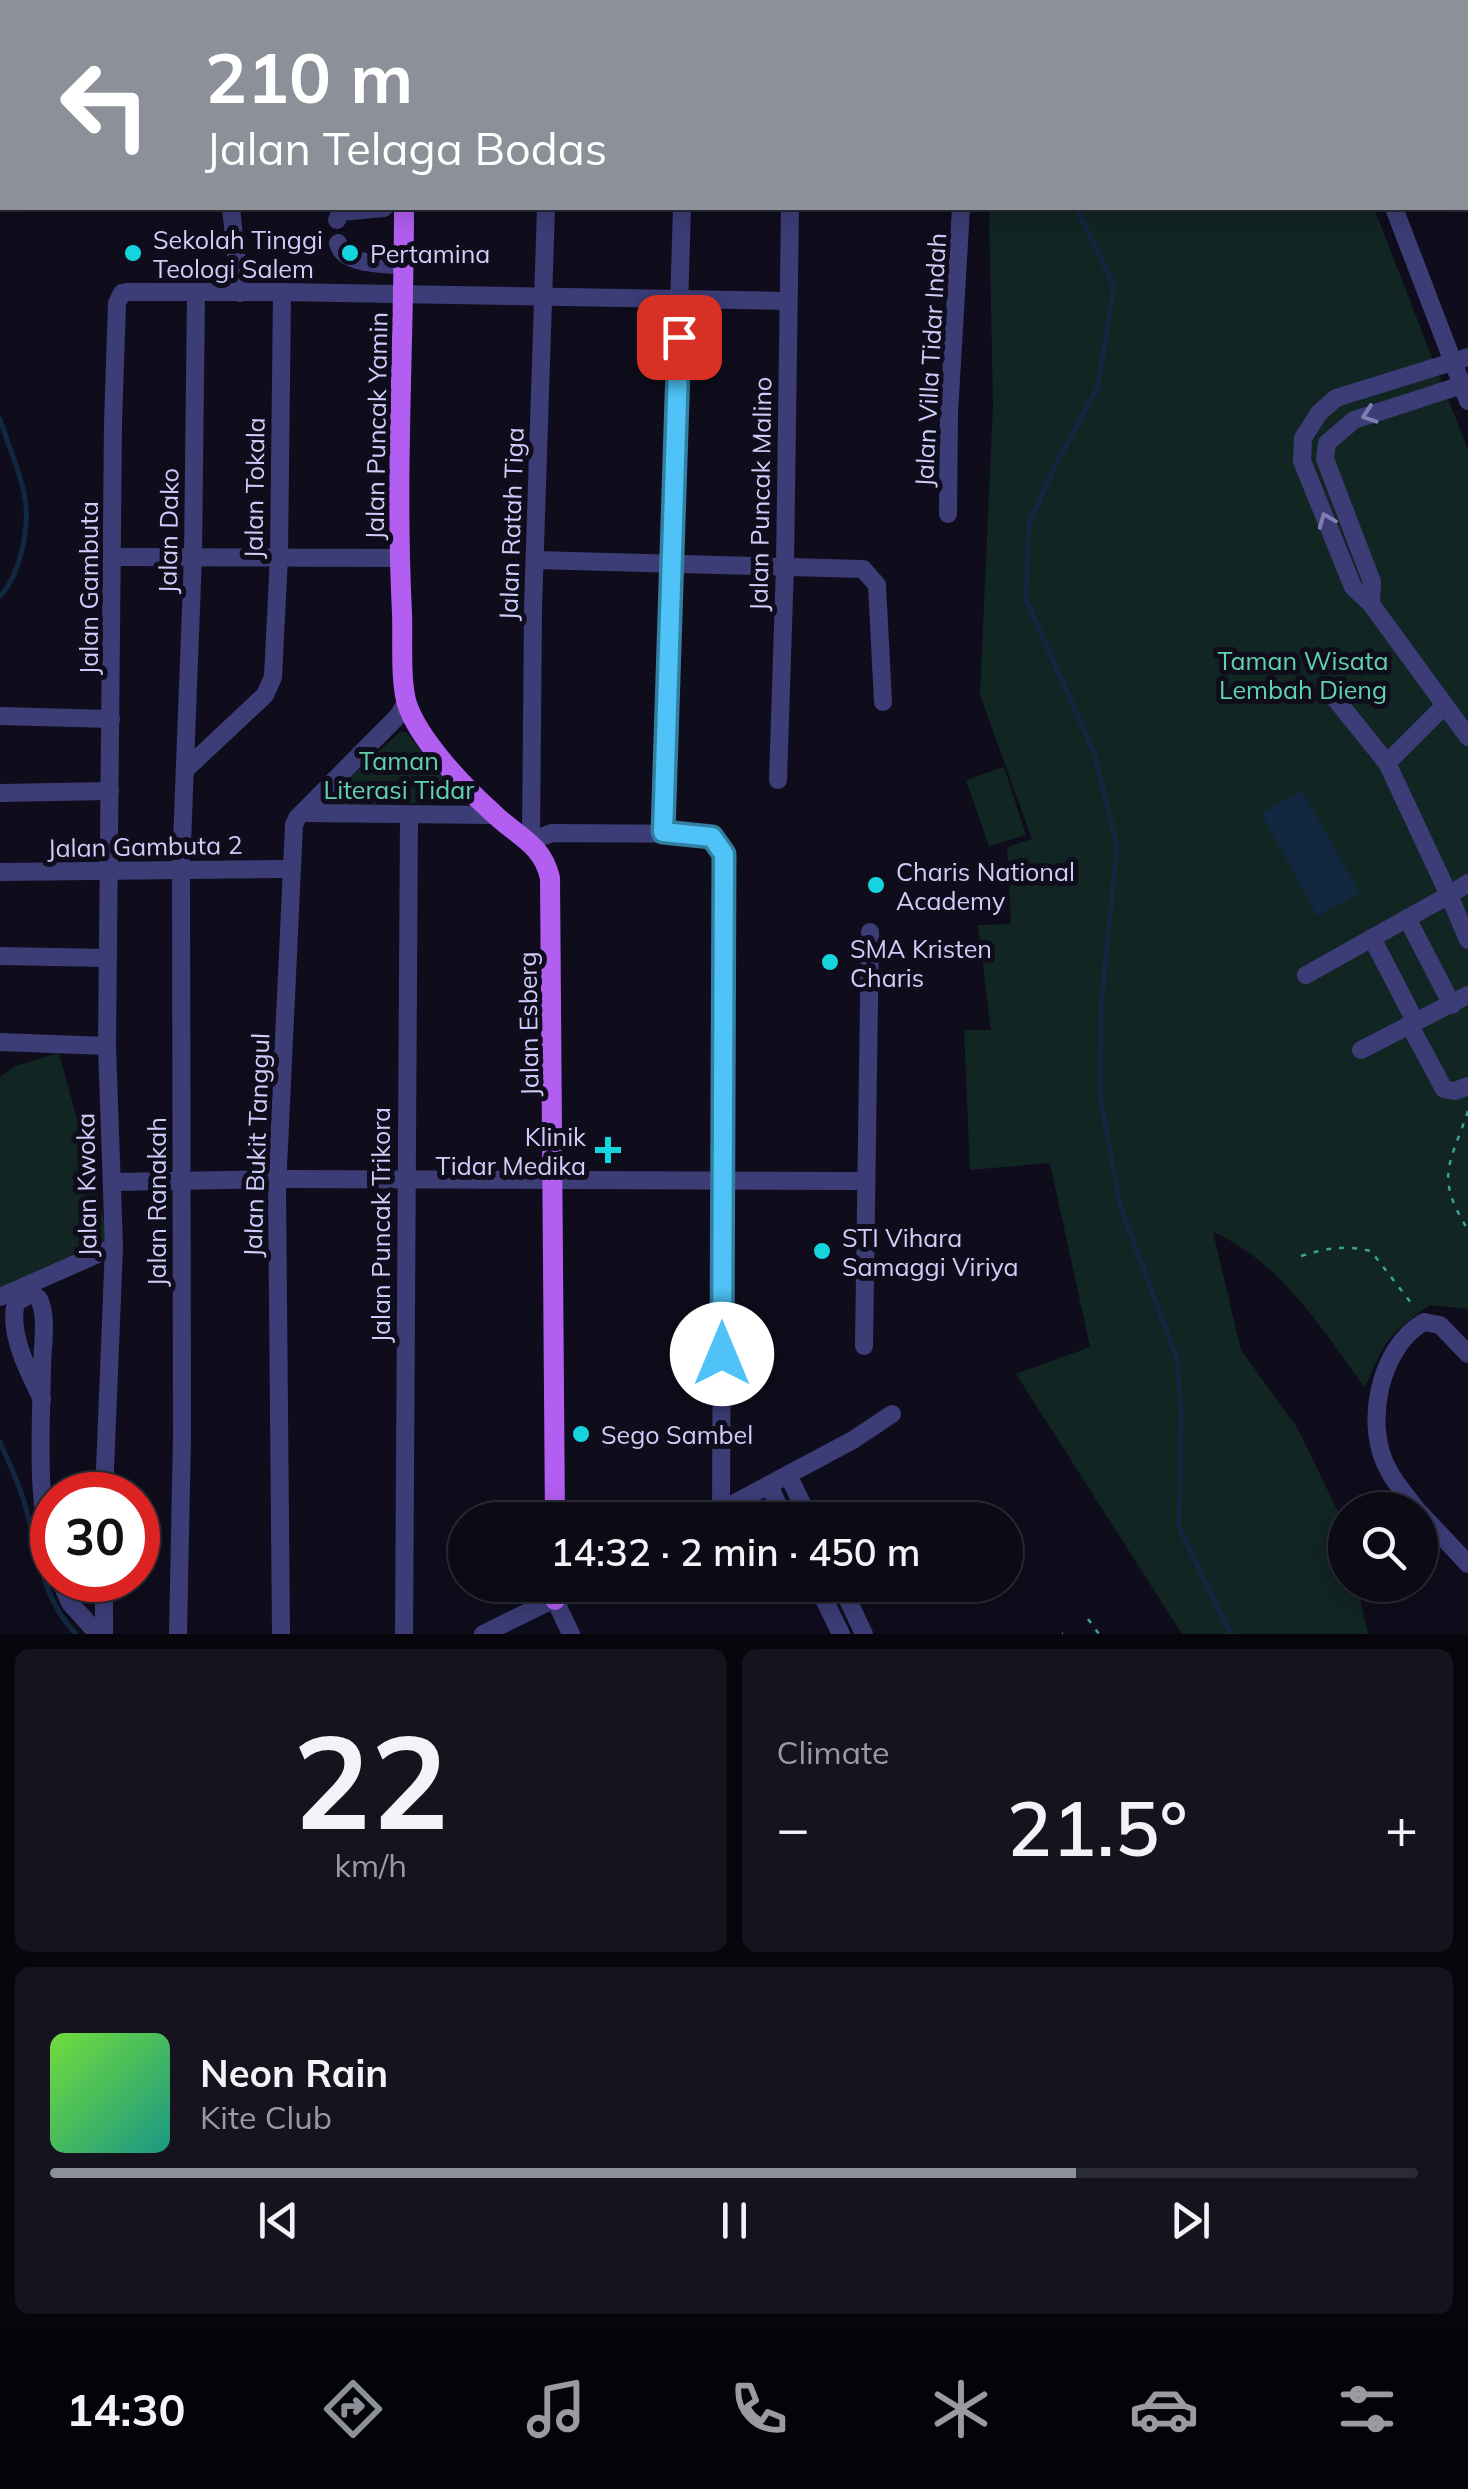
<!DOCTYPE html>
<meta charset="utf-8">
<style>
:root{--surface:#0b0a15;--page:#14131e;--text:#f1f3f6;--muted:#9a9aa0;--line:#2b2b34;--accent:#8c9099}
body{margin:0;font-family:Mulish,sans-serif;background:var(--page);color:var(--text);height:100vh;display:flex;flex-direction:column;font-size:38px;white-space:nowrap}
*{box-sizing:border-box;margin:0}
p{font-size:32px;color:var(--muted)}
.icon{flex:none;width:55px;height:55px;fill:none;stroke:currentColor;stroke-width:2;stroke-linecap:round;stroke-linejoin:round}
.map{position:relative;height:1634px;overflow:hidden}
.details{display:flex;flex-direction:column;gap:15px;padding:15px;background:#06060c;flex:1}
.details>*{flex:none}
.banner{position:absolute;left:0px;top:0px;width:1470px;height:210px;box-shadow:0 5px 25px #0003,0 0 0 2px var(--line);background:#8c9099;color:#fff;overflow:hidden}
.tools{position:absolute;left:1328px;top:1492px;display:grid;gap:20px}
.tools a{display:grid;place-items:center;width:110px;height:110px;border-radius:50%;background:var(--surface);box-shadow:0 5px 25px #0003,0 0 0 2px var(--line);font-size:50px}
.speed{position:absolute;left:30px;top:1472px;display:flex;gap:20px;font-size:50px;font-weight:700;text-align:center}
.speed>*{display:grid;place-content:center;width:130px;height:130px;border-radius:50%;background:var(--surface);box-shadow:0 5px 25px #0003,0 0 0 2px var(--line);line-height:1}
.speed .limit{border:15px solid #d22;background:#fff;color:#111}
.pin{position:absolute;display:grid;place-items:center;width:85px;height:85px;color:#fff;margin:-42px;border-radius:20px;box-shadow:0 5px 15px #0006}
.me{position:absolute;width:110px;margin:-55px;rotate:0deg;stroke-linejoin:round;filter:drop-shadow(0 0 8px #0008)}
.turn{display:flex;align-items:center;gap:35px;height:210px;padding:0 40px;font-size:45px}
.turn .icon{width:130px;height:130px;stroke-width:2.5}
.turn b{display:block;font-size:70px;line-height:85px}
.big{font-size:75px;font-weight:600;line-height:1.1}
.details .card{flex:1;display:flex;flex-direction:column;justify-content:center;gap:15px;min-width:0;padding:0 35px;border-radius:15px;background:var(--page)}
.details .dial{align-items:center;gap:0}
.dial b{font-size:130px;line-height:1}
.song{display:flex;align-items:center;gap:30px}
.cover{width:120px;height:120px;border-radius:15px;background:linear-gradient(135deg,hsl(100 70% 55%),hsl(170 70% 35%))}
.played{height:10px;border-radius:5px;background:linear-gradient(90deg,var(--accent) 75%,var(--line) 75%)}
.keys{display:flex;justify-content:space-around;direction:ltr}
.heat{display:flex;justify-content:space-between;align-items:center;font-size:55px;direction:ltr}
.details .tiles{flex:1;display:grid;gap:15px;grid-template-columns:1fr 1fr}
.card:last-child{grid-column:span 2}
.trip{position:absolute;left:448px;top:1502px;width:575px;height:100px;border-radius:50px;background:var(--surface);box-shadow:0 5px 25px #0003,0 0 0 2px var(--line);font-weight:600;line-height:100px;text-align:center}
.dock{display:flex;height:160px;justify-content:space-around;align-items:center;background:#040408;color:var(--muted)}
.dock .icon{width:70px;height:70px}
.dock .on{color:var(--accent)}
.dock b{font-size:45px;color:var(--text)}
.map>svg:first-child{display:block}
.green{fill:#112523}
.water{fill:#122740}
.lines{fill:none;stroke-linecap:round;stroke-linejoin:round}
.stream{stroke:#122740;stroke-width:5}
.path{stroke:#38a397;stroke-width:2.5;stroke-dasharray:5 8;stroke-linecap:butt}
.minor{stroke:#3c3d77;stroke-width:18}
.major{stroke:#b25ef0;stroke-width:20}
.oneway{stroke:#7f7eb2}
.route-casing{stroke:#337fa1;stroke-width:25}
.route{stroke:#4fc3f7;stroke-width:18}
.poi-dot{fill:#15d4de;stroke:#0f0d1c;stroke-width:4}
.labels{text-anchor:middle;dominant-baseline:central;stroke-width:10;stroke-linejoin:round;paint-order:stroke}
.poi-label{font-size:25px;fill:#d0cdfa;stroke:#0f0d1c;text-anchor:start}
.street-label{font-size:25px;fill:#d0cdfa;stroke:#0f0d1c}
.park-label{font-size:25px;fill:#61d2b0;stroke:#0f0d1c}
</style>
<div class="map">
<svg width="1468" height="1634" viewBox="0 0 1468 1634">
<rect width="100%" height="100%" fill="#0f0d1c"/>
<g class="green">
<path d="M989,208h385l94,242v859l-38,-4c-42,30 -45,35 -65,83 -41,-57 -85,-127 -152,-156l28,118 57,79 47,97v59h12l11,49h-186l-166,-260 74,-27 -40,-184 -80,7 -6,-140h27l-13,-105 33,-1 -4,-77 25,-8 -52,-144 13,-290z"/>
<polygon points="400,732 406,732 458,796 457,802 327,806 326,799"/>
<polygon points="1004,767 1026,835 989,846 966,780"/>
<polygon points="59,1053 110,1242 0,1291 0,1077 15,1066"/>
</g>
<polygon class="water" points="1302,791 1360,893 1317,916 1261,813"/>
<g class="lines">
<g class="stream">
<polyline points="1040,2 1041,0"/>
<polyline points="1076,208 1114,285 1098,387 1056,464 1029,523 1026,600 1094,752 1117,846 1101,1007 1100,1095 1120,1205 1177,1359 1181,1411 1179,1527 1231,1634"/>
<path d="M0,419c8,27 23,58 26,86 2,28 -6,70 -26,91"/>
<path d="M0,1442c8,19 18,39 24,59 14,49 16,95 52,133"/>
</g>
<g class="path">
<path d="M1468,1111c-19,56 -33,65 0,119"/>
<path d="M1301,1256c26,-8 43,-11 70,-5l44,57"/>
<polyline points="1088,1619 1099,1634"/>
<polyline points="1062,1634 1063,1634"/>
</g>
<g class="minor">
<polyline points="149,0 151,2"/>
<polyline points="538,0 539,2"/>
<polyline points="639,0 639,2"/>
<polyline points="681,0 683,2"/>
<polyline points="1314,0 1315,2"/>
<polyline points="750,2 753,0"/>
<polyline points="231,208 240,293"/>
<polyline points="546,208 533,608 531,841 552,833 702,834 712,837 724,854 721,1510"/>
<polyline points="1394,208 1468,401"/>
<polyline points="337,220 341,212 384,208"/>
<path d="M338,243c5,23 46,20 66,23"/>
<polyline points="1468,357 1336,398 1319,413 1303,438 1302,461 1353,587 1371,604 1468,737"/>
<polyline points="948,514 949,413 961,208"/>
<polyline points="114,557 399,558"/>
<polyline points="535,560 863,569 877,585 883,702"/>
<polyline points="1371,604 1372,582 1325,459 1327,443 1354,420 1468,383"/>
<polyline points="1334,697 1387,763"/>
<polyline points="0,716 111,719"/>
<polyline points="185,770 265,695 273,677 279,556 282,292 787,301"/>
<polyline points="778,780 785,565 790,208"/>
<polyline points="0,793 110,791"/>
<polyline points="303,813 494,815"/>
<polyline points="663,832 682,208"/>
<polyline points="0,872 290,869"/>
<polyline points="1468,883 1449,895 1468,940"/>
<polyline points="1407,918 1452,1005"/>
<polyline points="1372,938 1415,1021"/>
<polyline points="0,956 108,958"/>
<polyline points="1306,975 1449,895 1387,763 1444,706"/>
<polyline points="1409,1024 1444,1089 1455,1091 1468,1086"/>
<polyline points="0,1042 107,1046"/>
<polyline points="1361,1050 1468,995"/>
<polyline points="112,1182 278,1179 866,1181"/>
<polyline points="0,1297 114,1247"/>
<polyline points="864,1346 870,932"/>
<path d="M42,1399c-14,-28 -34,-66 -26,-97l15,-8c6,3 8,3 10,10 6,18 1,45 1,64 -1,63 -6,127 10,188"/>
<polyline points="788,1475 810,1520"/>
<polyline points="769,1485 785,1520"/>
<polyline points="104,1495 114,1247 107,1046 113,423 117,303 122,293 127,292 282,292"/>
<path d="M1417,1510c-9,-13 -21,-25 -28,-39 -26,-44 -10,-124 35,-149l16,3 28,29"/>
<polyline points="1420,1513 1468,1564"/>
<polyline points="703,1520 853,1440 892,1414"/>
<polyline points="60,1580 70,1603 98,1634"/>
<polyline points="817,1585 841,1634"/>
<polyline points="841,1585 864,1634"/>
<polyline points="555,1600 571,1634"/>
<polyline points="104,1634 104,1580"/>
<polyline points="178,1634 182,1435 181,869 193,556 196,293"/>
<polyline points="281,1634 277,1189 294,825 297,818 398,716 406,703"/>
<polyline points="404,1634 409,816"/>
<polyline points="483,1634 583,1585"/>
</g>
<g class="major">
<polyline points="356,0 357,2"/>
<path d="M404,208c0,134 -9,270 -2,405 1,26 -2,68 5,91 12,36 57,83 85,108 24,24 50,31 58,66l5,642"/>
<polyline points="555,1585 555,1600"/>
</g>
</g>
<defs><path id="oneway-chevron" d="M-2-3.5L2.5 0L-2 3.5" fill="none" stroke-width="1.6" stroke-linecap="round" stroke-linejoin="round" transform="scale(2.5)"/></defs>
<g class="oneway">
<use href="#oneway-chevron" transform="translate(1369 415) rotate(161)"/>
<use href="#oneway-chevron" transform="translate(1326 520) rotate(-112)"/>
</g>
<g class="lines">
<g class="route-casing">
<polyline id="route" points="679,337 663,832 712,837 724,854 722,1354"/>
</g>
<use href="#route" class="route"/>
</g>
<g class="poi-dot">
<circle cx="133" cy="253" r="10"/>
<circle cx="350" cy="253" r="10"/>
<circle cx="876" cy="885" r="10"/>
<circle cx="830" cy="962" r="10"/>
<path d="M603 1135h10v10h10v10h-10v10h-10v-10h-10v-10h10z"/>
<circle cx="822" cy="1251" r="10"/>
<circle cx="581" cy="1434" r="10"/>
</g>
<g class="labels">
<g class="poi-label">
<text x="153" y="239">Sekolah Tinggi<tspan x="153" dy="29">Teologi Salem</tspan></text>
<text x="370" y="253">Pertamina</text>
<text x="896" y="871">Charis National<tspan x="896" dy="29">Academy</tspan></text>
<text x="850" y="948">SMA Kristen<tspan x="850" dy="29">Charis</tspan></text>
<text x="586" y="1136" text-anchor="end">Klinik<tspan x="586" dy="29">Tidar Medika</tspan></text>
<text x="842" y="1237">STI Vihara<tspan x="842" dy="29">Samaggi Viriya</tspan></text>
<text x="601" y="1434">Sego Sambel</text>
</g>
<g class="street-label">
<text transform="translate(930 360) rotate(-87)">Jalan Villa Tidar Indah</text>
<text transform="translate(376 426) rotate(-89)">Jalan Puncak Yamin</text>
<text transform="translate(254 488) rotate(-89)">Jalan Tokala</text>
<text transform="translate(760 494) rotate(-89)">Jalan Puncak Malino</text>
<text transform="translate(511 524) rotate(-88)">Jalan Ratah Tiga</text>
<text transform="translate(168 531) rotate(-89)">Jalan Dako</text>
<text transform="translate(88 588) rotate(-90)">Jalan Gambuta</text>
<text transform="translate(145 846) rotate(-1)">Jalan Gambuta 2</text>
<text transform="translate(528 1024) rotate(-91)">Jalan Esberg</text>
<text transform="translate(256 1145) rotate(-88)">Jalan Bukit Tanggul</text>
<text transform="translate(86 1185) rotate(-91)">Jalan Kwoka</text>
<text transform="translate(156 1202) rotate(-90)">Jalan Ranakah</text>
<text transform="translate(380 1225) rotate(-90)">Jalan Puncak Trikora</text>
</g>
<g class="park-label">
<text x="1303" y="660">Taman Wisata<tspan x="1303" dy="29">Lembah Dieng</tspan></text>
<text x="399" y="760">Taman<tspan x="399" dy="29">Literasi Tidar</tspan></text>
</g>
</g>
</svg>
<div class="tools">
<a><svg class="icon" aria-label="search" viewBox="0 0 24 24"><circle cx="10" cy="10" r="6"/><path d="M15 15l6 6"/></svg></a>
</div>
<div class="speed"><div class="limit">30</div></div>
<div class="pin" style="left:679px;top:337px;background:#d93025"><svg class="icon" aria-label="arrive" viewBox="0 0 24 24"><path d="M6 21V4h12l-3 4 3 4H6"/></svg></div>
<svg class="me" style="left:722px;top:1354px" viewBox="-20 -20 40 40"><circle r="19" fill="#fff"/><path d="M0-13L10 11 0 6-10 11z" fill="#4fc3f7"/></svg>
<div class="trip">14:32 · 2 min · 450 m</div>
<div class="banner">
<div class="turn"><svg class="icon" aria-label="left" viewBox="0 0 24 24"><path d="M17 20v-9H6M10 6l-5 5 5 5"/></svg><div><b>210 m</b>Jalan Telaga Bodas</div></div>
</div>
</div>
<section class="details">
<div class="tiles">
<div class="card dial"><b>22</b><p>km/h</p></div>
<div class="card"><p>Climate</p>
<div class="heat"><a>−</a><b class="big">21.5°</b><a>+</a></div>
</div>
<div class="card">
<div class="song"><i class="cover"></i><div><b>Neon Rain</b><p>Kite Club</p></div></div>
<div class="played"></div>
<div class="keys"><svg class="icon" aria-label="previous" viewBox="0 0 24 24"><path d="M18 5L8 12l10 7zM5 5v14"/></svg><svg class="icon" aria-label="pause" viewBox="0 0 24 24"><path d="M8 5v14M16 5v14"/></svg><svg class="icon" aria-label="next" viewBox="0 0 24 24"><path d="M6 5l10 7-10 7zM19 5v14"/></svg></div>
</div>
</div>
</section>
<nav class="dock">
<b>14:30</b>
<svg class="icon on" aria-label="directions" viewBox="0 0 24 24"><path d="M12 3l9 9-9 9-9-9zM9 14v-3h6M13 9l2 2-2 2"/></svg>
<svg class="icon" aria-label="music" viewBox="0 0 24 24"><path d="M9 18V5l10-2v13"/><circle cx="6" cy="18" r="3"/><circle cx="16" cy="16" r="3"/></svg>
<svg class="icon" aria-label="phone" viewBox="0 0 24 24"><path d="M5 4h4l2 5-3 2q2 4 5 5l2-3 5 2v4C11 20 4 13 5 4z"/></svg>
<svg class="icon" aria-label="climate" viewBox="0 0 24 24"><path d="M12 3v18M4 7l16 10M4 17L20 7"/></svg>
<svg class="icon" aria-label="car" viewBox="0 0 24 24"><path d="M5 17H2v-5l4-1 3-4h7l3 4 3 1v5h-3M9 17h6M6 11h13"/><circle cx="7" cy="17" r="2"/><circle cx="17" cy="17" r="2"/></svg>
<svg class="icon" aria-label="filters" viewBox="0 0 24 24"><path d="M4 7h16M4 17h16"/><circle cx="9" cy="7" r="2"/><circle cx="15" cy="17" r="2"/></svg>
</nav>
